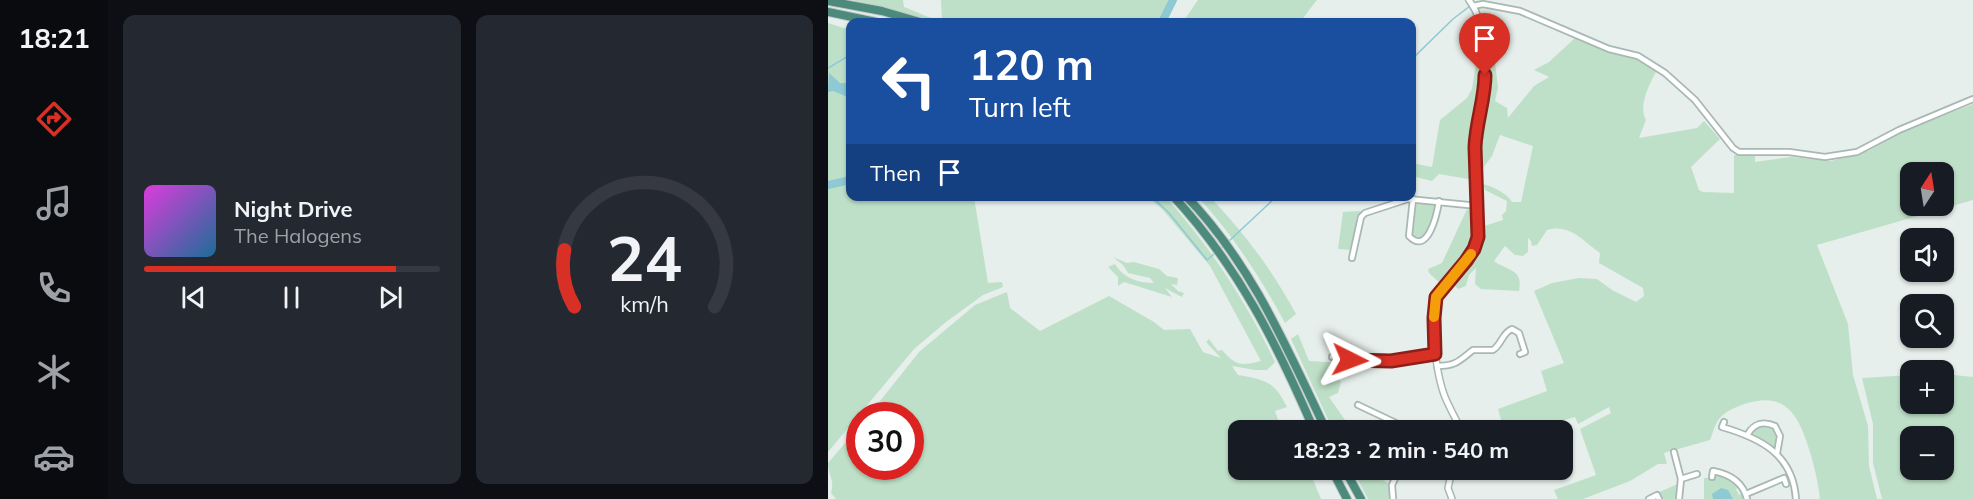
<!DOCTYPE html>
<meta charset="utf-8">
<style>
:root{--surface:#171b24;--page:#242831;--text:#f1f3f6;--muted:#9ea1a6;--line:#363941;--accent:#d93025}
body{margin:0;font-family:Mulish,sans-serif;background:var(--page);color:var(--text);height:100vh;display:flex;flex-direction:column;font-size:22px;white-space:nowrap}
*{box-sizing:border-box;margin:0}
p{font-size:20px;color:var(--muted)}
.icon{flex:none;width:33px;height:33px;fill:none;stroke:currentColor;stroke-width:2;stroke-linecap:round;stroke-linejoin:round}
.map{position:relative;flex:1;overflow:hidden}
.details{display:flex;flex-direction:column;gap:15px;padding:15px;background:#0d0f14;width:720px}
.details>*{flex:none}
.banner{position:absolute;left:18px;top:18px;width:570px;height:183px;border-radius:12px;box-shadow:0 2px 4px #0004;background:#1a4fa0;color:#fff;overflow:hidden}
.needle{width:39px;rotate:12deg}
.controls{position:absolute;left:1072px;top:162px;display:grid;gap:12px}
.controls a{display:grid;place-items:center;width:54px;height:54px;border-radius:12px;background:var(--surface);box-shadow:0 2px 4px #0004;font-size:30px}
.speed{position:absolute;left:18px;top:402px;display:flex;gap:12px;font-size:30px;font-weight:700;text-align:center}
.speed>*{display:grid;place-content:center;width:78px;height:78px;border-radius:50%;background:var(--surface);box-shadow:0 2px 4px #0004;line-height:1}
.speed .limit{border:9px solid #d22;background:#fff;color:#111}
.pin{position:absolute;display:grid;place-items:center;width:51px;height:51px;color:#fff;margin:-62px -26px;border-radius:50% 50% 50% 0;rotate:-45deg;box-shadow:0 0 6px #0007}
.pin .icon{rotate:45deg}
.me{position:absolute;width:66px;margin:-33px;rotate:93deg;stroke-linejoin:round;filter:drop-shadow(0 0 4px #0008)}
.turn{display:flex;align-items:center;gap:21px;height:126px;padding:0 24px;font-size:27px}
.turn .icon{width:78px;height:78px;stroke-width:2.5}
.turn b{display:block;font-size:42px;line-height:51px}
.then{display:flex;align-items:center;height:57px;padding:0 24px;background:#0003;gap:12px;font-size:22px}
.details .widget{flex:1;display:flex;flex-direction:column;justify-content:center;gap:9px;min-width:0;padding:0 21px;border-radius:12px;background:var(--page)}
.details .dial{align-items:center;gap:0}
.dial svg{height:156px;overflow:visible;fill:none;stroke:var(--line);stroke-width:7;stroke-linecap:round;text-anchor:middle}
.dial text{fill:var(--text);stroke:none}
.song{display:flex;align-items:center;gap:18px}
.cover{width:72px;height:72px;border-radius:9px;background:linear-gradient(135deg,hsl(300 70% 55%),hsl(200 70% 35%))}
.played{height:6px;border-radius:3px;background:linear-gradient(90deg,var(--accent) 85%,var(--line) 85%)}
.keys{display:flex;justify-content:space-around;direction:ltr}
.details .tiles{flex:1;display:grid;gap:15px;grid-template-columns:repeat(2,1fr)}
.trip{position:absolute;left:400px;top:420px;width:345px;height:60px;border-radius:12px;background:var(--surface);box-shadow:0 2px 4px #0004;font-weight:700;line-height:60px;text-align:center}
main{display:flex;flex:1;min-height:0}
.tabs{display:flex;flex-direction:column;width:108px;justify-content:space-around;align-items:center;background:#090b0e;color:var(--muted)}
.tabs .icon{width:42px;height:42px}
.tabs .selected{color:var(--accent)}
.tabs b{font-size:27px;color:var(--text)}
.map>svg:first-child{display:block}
.green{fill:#bfe0c8;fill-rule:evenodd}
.water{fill:#8ec9d4}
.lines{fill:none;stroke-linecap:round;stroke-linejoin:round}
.stream{stroke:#8ec9d4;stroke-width:1.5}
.river{stroke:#8ec9d4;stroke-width:8}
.minor-casing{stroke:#a8b8b2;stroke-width:8}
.tertiary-casing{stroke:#a8b8b2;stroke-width:8}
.trunk-casing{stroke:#c2cac8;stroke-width:10}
.minor{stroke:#fff;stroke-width:4.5}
.tertiary{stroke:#fff;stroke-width:5}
.trunk{stroke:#4c8a7c;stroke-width:8}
.route-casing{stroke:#8d1f18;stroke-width:15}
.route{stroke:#d93025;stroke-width:10}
.slow{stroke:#f59e0b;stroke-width:10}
</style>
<main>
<nav class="tabs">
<b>18:21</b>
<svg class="icon selected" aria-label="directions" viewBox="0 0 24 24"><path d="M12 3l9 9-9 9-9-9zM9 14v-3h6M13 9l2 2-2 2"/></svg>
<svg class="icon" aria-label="music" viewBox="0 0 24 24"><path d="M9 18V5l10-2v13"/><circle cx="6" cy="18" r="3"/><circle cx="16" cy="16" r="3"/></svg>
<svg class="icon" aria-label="phone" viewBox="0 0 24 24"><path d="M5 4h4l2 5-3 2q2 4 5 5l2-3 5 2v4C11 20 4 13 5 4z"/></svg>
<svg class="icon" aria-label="climate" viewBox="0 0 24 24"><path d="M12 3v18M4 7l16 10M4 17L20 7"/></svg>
<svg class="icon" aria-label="car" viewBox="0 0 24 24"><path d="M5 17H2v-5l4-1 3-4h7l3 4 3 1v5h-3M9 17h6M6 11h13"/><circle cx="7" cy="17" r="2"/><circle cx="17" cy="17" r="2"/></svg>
</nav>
<section class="details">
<div class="tiles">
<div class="widget">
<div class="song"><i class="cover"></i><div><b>Night Drive</b><p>The Halogens</p></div></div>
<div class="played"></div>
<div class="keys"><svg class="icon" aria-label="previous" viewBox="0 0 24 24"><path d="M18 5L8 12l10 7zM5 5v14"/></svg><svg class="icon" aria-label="pause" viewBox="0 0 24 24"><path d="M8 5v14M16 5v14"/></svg><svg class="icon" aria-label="next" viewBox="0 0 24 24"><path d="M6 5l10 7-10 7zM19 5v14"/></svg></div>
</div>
<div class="widget dial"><svg viewBox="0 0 100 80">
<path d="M14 69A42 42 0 1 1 86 69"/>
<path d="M14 69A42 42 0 0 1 9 40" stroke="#d93025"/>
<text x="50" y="56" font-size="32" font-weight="700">24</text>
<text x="50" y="72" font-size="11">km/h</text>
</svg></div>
</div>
</section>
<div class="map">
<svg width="1145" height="499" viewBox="0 0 1145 499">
<rect width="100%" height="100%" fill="#e6efeb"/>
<g class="green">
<path d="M24,0h51l1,7c12,4 27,13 38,13l-1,-20h232l-11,22h-224z"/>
<polygon points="370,0 489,0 472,22 355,22"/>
<polygon points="0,23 22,30 22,196 146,197 160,283 174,282 175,287 155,295 118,322 86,349 0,452"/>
<path d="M747,38l29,12 24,5 17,8 11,9c-7,13 -18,34 -10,48l-7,18 58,-10 7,-7 16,18 -29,28 8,23 4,2 31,1v-38l21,1v6l36,-5 40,4 37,-10 36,-20 69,-27v96l-156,45 31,79 5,51 15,51 1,40 8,33h-57c-2,-18 -6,-34 -11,-50 -9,-29 -21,-56 -57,-47 -10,2 -26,8 -33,17 -4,5 -6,14 -9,21l-46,13 3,11h-9l-28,17 -47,18h-25l-4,-9 42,-15 -16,-46 31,-16 -2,-6 -31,17 -3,-7 -42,13h-29l-6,-21 49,-18 -6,-20 23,-8 -30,-72 18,-8 27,-5 18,1 15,11 24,12 8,-6 -1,-8 -44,-25 1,-10c-17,-12 -30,-30 -53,-23l-10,15 -5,1 -1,-5 -3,-3v14l-5,4 -8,-1 -10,-9 -11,15c16,11 29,8 25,30l-38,-2 -6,-5 1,-16 -7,7 -3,11 -8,3 -4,-4 2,-8 26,-29 2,-22 19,-6 -1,-5 4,-4 1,-10 -22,-11 -2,-6c9,2 24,9 29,18h9l12,-56 -33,-11 -8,21 -18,24 -35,-6 -7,7 -20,-5v-13l20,4 8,-47 27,-22 5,-9 6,-39 16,4 4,34 -3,13 12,7 1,10 26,-32 15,-9 -15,-7 15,-8zM1083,172h33v34h-33z"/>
<path d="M320,197h18c44,50 80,104 109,165l-8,8h-12l-23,-4 6,9c28,5 36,6 49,32l-12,4 5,14 7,-2 4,7h-52v40h70l12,29h-485l-5,-6c4,-14 -3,-17 -3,-30l31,-36 1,39h50v-50l-41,-1 50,-63 56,-47 32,-13 3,16 30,23 69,-35 45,26 10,8 26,-1 13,23 18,6 -15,-16 3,-3 9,12 4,-1c14,16 19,16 39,11l-51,-95 -47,-56z"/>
<path d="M370,197h12c33,34 63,74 86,117l-11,9c-25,-46 -52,-88 -87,-126z"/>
<polygon points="587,203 608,205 609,207 601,230 593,238 584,235"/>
<path d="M639,209l8,5c4,31 -16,47 -34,70l-12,-11 -1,-4 14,-6z"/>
<polygon points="533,211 529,217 524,250 510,249 515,212"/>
<path d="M285,257l14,6 7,-1 25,7 8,7 11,2 -1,7 -6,-1 7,7 6,2 -2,4 -17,-9 7,9 -48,-15 -6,4v-9l-10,-10 7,-3c8,14 24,19 39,19l-4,-5 -22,-5 -5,-8z"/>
<polygon points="470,334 481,361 515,363 501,368 513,382 510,393 501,397 522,427 527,430 505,430 463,339"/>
<path d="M1116,374l29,3v122h-91l-9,-36v-39l-11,-46 49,-3v29h33zM1083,436h33v34h-33z"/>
<path d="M934,425c15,2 16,9 15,22l-2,1 -22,-14 2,-5z"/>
<polygon points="525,470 546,470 545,474 561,484 561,499 540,499"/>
<polygon points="887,473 899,478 911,487 908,489 911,495 914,493 916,499 876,499 876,478 886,478"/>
<polygon points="850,484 849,499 835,499 831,492"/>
</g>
<g class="water">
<polygon points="1,73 12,83 22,83 22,98 5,91 0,92"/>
<polygon points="893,488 900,490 905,499 885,499 884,494"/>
</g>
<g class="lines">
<g class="stream">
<polyline points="584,59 625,19 642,6"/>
<polyline points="0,68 22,55"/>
<polyline points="323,196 341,213 379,260 386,254"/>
<polyline points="401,241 449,196"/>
<polyline points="393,248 393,247"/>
</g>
<g class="river">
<polyline points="334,22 345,0"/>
<polyline points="0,185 22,180"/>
</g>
<g class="minor-casing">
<g id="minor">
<polyline points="645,6 655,4 692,11 781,49 810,56 837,73 867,100 905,148 911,152 961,152 997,157 1029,152 1071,130 1145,99"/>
<path d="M585,199l-4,37c19,20 28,-22 30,-35"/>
<polyline points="524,258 533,217 537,213 580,199 650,206"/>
<path d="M504,357c35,6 69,6 103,-3"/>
<path d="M609,366c19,0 22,-5 36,-16h20c9,-6 9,-17 19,-21l7,4 6,19 -5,2"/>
<polyline points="530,405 568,423 576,430"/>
<path d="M896,422l-2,5c38,11 71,27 74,72"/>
<path d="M920,434c6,-11 16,-13 27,-8l5,10 -3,17"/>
<polyline points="846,452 853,479 851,499"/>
<path d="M884,477l1,-6c16,3 30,11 34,28"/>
<polyline points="853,479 869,474"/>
<polyline points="918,494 956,478 958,484"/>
<polyline points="565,499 564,485 571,470"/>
<polyline points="821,499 829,495 831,499"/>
</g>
</g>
<g class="tertiary-casing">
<g id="tertiary">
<path d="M633,430c-5,-11 -11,-21 -16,-33 -8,-20 -18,-84 -7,-103 13,-19 34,-32 39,-56 7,-26 -3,-56 -3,-82 0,-23 8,-45 11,-68 3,-28 1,-65 -16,-88"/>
<polyline points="624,470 620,488 624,499"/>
</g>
</g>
<g class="trunk-casing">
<g id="trunk">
<polyline points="0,1 54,11 92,22"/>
<polyline points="0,12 48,22"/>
<path d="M345,196c65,70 104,148 141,234"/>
<path d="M358,196c65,67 101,152 140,234"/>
<polyline points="504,470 519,499"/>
<polyline points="517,470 533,499"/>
</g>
</g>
<use href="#minor" class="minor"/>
<use href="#tertiary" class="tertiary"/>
<use href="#trunk" class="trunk"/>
</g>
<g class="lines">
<g class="route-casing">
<path id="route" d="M522,360l41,1 44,-7 -1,-36 2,-21 30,-36 8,-12 4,-12 -3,-90c1,-25 10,-48 10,-72"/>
</g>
<use href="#route" class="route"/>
<polyline class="slow" points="606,317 608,297 643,254"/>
</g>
</svg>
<div class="controls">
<a><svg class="needle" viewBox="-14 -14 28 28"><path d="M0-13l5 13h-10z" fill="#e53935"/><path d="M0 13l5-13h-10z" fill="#9ea1a6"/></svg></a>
<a><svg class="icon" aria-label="sound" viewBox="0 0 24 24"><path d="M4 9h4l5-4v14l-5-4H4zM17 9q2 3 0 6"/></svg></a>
<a><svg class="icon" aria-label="search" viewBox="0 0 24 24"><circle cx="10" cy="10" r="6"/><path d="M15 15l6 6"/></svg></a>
<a>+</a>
<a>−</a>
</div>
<div class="speed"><div class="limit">30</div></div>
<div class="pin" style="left:657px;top:75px;background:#d93025"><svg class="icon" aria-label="arrive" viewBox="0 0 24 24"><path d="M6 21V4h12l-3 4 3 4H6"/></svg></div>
<svg class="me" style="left:522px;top:360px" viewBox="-20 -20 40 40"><path d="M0-17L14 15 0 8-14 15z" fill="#d93025" stroke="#fff" stroke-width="4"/></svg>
<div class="trip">18:23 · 2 min · 540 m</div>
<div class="banner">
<div class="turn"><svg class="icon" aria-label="left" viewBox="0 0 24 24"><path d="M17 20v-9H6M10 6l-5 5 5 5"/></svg><div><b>120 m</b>Turn left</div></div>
<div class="then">Then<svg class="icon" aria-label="arrive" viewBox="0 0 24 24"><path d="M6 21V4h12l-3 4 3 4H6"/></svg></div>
</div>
</div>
</main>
